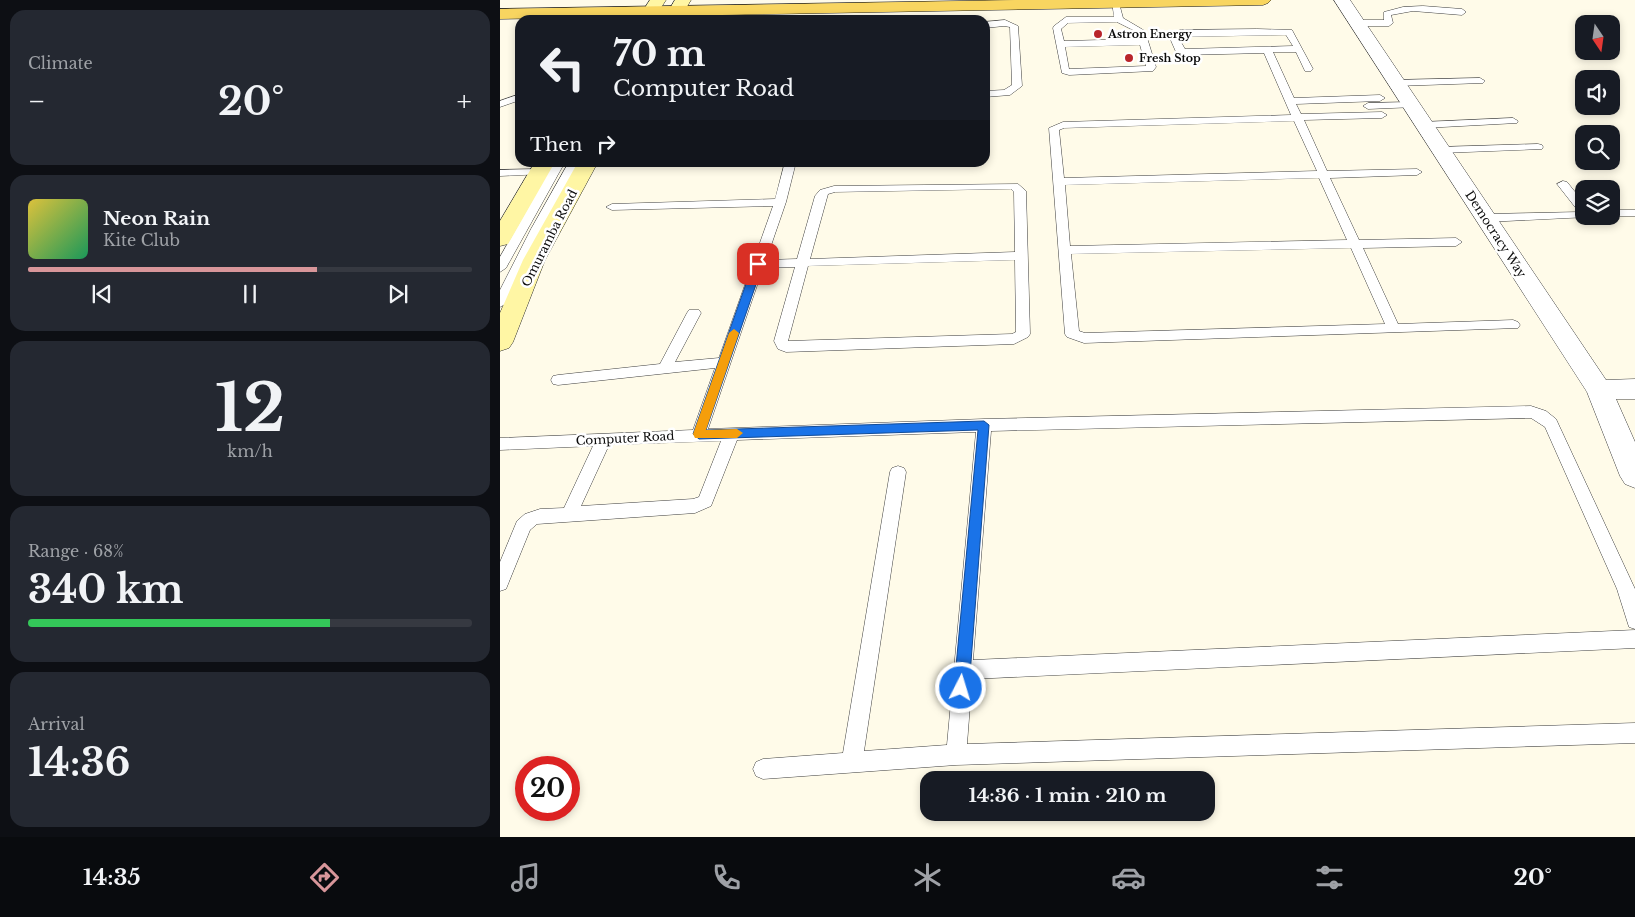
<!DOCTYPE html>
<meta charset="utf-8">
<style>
:root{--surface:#171b24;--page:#242831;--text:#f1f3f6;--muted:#9ea1a6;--line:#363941;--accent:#d8969a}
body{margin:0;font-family:"Libre Baskerville",serif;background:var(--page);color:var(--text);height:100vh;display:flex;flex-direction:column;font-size:19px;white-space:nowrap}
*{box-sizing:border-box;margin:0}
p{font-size:16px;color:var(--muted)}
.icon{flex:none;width:28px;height:28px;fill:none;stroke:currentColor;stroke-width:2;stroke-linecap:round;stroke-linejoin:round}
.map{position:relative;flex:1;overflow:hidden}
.sheet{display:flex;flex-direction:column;gap:10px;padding:10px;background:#0d0f14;width:500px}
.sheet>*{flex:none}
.hud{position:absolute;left:15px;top:15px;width:475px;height:152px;border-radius:15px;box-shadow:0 2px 8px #0003;background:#171b24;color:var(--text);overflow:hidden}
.needle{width:32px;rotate:167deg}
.fabs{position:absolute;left:1075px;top:15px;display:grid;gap:10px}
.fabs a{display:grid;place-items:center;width:45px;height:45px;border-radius:10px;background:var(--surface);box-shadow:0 2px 8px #0003;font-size:25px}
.speed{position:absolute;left:15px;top:756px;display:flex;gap:10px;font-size:25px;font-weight:700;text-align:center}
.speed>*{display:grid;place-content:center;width:65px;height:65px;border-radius:50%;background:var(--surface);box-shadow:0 2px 8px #0003;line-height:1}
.speed .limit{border:8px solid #d22;background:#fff;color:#111}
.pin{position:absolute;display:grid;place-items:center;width:42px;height:42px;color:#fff;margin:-21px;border-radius:10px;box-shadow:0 2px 8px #0006}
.me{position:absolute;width:55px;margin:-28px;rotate:5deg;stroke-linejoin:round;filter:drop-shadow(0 0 4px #0008)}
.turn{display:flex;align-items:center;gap:18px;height:105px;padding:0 15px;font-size:22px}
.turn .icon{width:65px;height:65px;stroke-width:2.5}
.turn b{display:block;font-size:35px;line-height:42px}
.then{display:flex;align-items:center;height:48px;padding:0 15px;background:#0003;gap:10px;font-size:19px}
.big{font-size:38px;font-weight:700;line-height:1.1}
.sheet .widget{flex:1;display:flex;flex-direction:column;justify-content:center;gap:8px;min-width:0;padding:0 18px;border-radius:15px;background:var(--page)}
.sheet .dial{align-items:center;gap:0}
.dial b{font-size:65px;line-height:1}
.song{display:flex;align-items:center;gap:15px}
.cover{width:60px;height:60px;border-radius:8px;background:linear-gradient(135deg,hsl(50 70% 55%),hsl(150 70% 35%))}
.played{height:5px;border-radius:2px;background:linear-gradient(90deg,var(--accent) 65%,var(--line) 65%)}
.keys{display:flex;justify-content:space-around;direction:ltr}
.heat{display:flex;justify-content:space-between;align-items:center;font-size:28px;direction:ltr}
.charge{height:8px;border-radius:4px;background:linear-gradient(90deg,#34c759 68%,var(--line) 0)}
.trip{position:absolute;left:420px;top:771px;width:295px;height:50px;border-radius:15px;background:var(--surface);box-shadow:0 2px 8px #0003;font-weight:700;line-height:50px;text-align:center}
.dock{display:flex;height:80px;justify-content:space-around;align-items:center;background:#090b0e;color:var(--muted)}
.dock .icon{width:35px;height:35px}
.dock .selected{color:var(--accent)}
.dock b{font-size:22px;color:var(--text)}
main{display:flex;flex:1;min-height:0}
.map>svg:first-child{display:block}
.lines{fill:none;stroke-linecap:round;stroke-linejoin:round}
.lane-casing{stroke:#3e3e3e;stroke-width:1}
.street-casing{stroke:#3e3e3e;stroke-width:1}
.secondary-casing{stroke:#2d2d2d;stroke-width:1}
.primary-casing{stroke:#1c1c1c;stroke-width:1}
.lane{fill:#fff;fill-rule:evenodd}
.street{fill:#fff;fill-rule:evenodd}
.secondary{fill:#fff6a4;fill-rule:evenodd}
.primary{fill:#f8d560;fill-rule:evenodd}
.route{fill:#1a73e8;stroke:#114b97}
.slow{fill:#f59e0b}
.poi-dot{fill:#b9252a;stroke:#fff;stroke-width:2}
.labels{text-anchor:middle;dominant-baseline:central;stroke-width:5;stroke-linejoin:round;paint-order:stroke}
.far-poi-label{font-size:11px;font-weight:bold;fill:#0b0b0b;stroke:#fff;text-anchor:start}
.street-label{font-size:12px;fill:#0b0b0b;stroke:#fff}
</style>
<main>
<section class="sheet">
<div class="widget"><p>Climate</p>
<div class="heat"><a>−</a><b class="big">20°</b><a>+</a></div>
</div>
<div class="widget">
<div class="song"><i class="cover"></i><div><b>Neon Rain</b><p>Kite Club</p></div></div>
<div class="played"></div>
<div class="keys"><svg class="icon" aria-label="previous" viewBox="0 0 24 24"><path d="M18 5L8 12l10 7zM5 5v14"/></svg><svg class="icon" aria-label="pause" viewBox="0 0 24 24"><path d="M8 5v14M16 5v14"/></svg><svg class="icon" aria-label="next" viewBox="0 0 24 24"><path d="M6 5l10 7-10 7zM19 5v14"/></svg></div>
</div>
<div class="widget dial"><b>12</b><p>km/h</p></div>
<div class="widget"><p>Range · 68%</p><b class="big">340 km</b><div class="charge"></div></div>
<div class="widget"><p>Arrival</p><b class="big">14:36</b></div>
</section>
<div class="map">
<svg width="1135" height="837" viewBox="0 0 1135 837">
<rect width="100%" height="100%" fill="#fffbe9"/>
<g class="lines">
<g class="lane-casing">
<g id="lane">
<path d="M612,1l7,2 4,15 22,13 11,36 -3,4 -84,4 -7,-2 -9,-45 1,-2 12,-9h48zM617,22l20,10 2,7 -75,2 -3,-12 7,-6zM640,45l6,21 -77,3 -4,-22z"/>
<polygon points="923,6 962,9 966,12 962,15 913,11 891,15 893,23 889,26 857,26 853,23 857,20 884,20 884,12 903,7"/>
<polygon points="505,20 518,26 522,86 510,95 485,97 485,91 504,90 512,85 510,27 504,26 485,28 485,22"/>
<path d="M757,29l35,1 21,39 -2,2h-6l-9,-19h-23l21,46 86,-3 5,3 -5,3 -84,3 5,10 81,-2 5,3 -5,3 -78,2 23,51 90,-2 5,3 -5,3 -87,3 29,62 97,-2 6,4 -6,4 -93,2 35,76 115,-4 5,2 2,3 -2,3 -434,15 -17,-6 -2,-3 -16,-206 14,-6 228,-7 -27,-62 -81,2 -7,-3 -7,-16 11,-6zM786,35l7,11 -108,3 -7,-12zM794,121l23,50 -253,7 -5,-48 5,-2zM819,178l28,62 -277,6 -5,-61zM851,248l34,76 -300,9 -6,-2 -8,-77z"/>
<polygon points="980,78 985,81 983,83 896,86 891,83 896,80"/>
<polygon points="20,94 20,100 0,107 0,101"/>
<polygon points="911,102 915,103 915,107 868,109 863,106 868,103"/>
<polygon points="1013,118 1018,121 1017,123 924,128 919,125 924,122"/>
<polygon points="1038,144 1042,145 1043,147 1042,149 941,153 936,150 941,147"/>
<polygon points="54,162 65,162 6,268 0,272 0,257"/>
<polygon points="69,162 80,162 43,229 7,303 0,307 0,290 31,229"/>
<path d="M285,162h11l-10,40 -20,58 31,-1 18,-63 5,-6 14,-4 184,-2 8,7 4,143 -2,3 -14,7 -228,8 -8,-3 -4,-8 21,-74 -32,1 -55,161 276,-10 547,-13 15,5 10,8 79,170v40l-6,-2 -12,-38 -72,-162 -14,-9 -540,13 -18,229 662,-30v18l-663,31 -5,65 668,-21v20l-679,22 -193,14 -7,-3 -3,-7 3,-7 7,-3 80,-6 47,-281 2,-4 6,-2 6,2 2,4 -42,279 83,-6 29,-313 -239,8 -26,66 -16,7 -158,11 -7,6 -24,59 -6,2v-29l17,-41 8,-7 15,-5 24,-1 29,-62 -93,4v-12l193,-8 22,-62 -157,17 -5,-1 -2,-4 2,-4 5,-1 102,-11 27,-51 2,-3h10l2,3 -26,49 44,-4 54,-152 -161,4 -6,-3 6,-3 163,-5zM511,189l3,3 1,60 -205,7 18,-65 7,-2zM515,260l1,72 -4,2 -224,7 20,-75zM221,441l-22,56 -6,2 -112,7 28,-61z"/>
<polygon points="39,169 44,172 43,174 0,176 0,170"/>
<polygon points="1063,181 1067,182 1084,203 1084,216 1088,217 986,222 980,218 986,214 1079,212 1057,184"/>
<polygon points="1111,210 1135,210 1135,216 1107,216 1111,216"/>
</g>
</g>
<g class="street-casing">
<polygon id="street" points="834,0 850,0 1106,380 1135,379 1135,399 1116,399 1135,442 1135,488 1125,484 1120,476 1087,392"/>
</g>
<g class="secondary-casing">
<g id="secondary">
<polygon points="150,0 166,0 153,20 137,20"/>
<polygon points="175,0 191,0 179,20 163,20"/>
<polygon points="35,162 55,162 11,239 8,244 0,246 0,221"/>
<polygon points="78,162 98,162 45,260 13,342 9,348 0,351 0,313 23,260"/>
</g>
</g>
<g class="primary-casing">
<polygon id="primary" points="515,0 771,0 768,3 763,5 0,19 0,9"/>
</g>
<use href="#lane" class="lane"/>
<use href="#street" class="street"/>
<use href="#secondary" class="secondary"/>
<use href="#primary" class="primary"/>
</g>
<polygon class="route" points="258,261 263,264 206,430 484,421 489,425 469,688 466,693 461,695 456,693 454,688 478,430 199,439 193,434 253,264"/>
<polygon class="slow" points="234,329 239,333 206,430 237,429 243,433 237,438 195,438 193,434 229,333"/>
<g class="poi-dot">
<circle cx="598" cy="34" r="5"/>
<circle cx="629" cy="58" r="5"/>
</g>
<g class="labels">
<g class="far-poi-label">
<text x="608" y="34">Astron Energy</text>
<text x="639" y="58">Fresh Stop</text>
</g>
<g class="street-label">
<text transform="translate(996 234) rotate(57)">Democracy Way</text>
<text transform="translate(49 238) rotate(-63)">Omuramba Road</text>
<text transform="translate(125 438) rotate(-3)">Computer Road</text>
</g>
</g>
</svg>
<div class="fabs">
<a><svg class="needle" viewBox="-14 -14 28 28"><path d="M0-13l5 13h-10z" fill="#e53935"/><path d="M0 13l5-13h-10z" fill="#9ea1a6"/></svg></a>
<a><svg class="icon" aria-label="sound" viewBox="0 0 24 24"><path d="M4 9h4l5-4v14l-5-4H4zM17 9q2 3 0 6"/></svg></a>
<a><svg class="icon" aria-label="search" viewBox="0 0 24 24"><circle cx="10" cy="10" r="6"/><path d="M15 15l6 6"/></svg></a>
<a><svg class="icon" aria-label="layers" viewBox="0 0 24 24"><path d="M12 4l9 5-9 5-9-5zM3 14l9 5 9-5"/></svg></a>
</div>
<div class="speed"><div class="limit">20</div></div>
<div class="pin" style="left:258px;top:264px;background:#d93025"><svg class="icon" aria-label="arrive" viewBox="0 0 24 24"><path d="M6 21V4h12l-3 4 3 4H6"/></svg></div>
<svg class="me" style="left:461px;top:688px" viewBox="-20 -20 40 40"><circle r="17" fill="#1a73e8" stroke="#fff" stroke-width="3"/><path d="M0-11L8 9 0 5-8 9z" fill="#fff"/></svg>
<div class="trip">14:36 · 1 min · 210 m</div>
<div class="hud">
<div class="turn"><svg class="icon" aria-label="left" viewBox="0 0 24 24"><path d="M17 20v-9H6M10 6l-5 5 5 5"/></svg><div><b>70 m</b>Computer Road</div></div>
<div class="then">Then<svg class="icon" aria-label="right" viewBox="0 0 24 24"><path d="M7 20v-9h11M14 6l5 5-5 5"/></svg></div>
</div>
</div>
</main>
<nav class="dock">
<b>14:35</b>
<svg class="icon selected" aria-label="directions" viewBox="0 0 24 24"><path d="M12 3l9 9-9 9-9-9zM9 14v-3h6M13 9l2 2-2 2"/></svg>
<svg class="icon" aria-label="music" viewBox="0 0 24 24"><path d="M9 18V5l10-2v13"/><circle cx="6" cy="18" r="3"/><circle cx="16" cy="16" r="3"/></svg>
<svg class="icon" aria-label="phone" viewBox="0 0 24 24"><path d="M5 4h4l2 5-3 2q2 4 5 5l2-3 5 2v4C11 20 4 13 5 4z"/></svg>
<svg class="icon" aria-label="climate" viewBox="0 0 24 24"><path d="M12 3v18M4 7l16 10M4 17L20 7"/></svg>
<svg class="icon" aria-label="car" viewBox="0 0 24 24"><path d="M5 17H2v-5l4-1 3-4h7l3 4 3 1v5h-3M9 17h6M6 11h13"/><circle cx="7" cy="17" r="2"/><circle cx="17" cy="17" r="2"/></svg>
<svg class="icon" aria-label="filters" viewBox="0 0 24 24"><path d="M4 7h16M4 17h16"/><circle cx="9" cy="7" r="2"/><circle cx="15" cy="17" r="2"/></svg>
<b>20°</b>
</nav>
